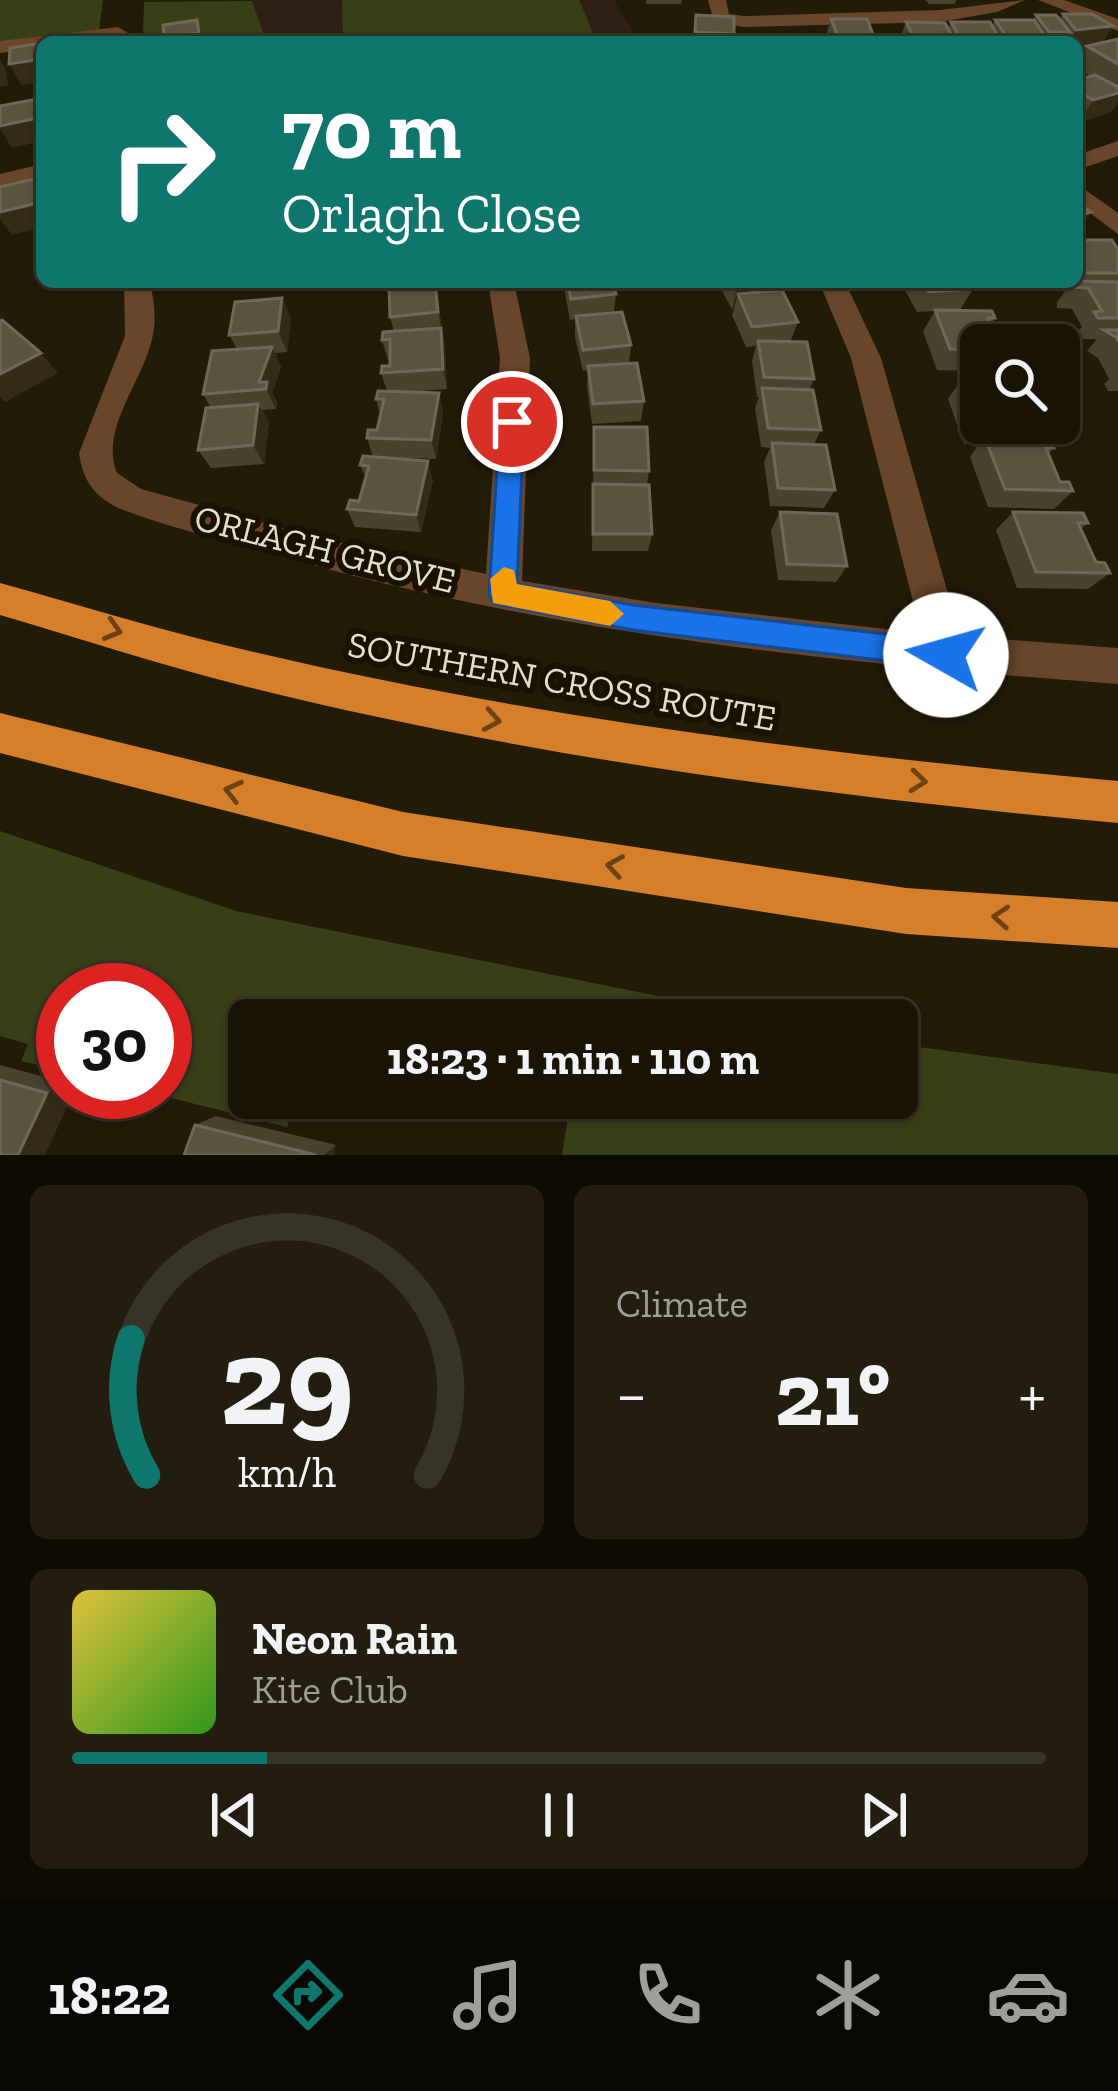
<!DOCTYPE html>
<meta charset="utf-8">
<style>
:root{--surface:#1a1405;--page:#231d0f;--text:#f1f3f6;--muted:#9f9e9a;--line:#383327;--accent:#0f766e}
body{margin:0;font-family:"Zilla Slab",serif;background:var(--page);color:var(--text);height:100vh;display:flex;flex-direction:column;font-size:45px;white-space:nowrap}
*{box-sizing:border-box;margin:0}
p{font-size:39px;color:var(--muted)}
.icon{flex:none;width:66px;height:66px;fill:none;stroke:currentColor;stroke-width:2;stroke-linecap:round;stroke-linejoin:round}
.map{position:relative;height:1155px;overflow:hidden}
.side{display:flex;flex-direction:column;gap:30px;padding:30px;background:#0e0b03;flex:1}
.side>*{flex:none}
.guide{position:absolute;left:36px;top:36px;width:1047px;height:252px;border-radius:18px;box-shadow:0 3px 9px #0004,0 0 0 3px var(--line);background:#0f766e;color:#fff;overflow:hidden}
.fabs{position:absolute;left:960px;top:324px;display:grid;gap:24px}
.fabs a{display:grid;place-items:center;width:120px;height:120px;border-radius:18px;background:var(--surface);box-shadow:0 3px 9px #0004,0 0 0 3px var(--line);font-size:60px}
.speed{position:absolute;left:36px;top:963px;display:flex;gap:24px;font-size:60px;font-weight:700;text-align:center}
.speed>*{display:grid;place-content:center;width:156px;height:156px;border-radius:50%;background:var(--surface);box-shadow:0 3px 9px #0004,0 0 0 3px var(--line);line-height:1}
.speed .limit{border:18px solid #d22;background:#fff;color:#111}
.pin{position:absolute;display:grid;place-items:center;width:102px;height:102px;color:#fff;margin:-51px;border:6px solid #fff;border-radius:50%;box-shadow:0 3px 12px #0007}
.me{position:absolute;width:132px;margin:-66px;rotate:277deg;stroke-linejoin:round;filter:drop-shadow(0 0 9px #0008)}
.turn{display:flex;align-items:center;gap:42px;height:252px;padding:0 48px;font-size:54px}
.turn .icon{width:156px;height:156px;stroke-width:2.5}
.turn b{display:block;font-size:84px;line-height:102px}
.big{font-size:90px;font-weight:800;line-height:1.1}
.side .tile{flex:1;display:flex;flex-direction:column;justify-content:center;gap:18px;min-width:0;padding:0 42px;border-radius:18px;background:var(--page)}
.side .dial{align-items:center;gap:0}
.dial svg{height:312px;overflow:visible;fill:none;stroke:var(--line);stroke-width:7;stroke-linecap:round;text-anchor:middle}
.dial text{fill:var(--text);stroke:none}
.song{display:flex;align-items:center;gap:36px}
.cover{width:144px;height:144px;border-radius:18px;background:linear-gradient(135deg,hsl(50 70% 55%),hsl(110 70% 35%))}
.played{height:12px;border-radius:6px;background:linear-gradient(90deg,var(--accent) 20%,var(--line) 20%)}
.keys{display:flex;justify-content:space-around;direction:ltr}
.heat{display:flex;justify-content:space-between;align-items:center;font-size:66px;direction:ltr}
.side .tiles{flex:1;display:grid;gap:30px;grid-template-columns:1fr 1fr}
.tile:last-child{grid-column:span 2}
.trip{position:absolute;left:228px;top:999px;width:690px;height:120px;border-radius:18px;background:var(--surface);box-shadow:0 3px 9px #0004,0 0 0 3px var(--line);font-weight:800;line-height:120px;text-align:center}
.dock{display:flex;height:192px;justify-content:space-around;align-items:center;background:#0a0802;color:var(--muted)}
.dock .icon{width:84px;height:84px}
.dock .active{color:var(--accent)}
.dock b{font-size:54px;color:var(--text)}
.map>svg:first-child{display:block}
.education{fill:#2e1f15}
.green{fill:#373f15}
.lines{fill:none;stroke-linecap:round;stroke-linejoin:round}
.minor{fill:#69462a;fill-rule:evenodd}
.highway{fill:#d57f2b;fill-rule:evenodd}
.wall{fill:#49422e}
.shaded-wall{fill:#332b17}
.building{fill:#5a5340;stroke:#6f6856;stroke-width:3}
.oneway{stroke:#6e4314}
.route{fill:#1a73e8;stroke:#114b97;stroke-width:3}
.slow{fill:#f59e0b}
.labels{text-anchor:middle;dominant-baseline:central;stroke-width:12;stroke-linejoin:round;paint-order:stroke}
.street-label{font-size:36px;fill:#e2ded1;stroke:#191201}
</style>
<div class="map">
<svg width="1118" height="1155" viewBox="0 0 1118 1155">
<rect width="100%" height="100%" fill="#221b07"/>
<polygon class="education" points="251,0 614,0 640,42 266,42"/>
<g class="green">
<polygon points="0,0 103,0 99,30 0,45"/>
<polygon points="342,0 579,0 597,42 343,42"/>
<polygon points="252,1 264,35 143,35 144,2"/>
<polygon points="0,831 236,911 777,1020 249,1020 249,1098 359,1098 353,1123 292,1109 287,1127 147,1092 165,1092 165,990 63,990 63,1071 21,1061 28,1044 0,1036"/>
<polygon points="897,1044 1118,1074 1118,1155 562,1155 571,1098 897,1098"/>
</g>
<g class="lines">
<g class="minor">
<polygon points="708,0 726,0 729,14 744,16 940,10 1025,0 997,12 940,22 744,27 714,22"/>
<polygon points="1038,0 1064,0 1118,19 1118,31"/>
<polygon points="118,27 128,33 125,37 42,42 42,48 0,53 0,41"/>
<polygon points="1118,141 1118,156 1077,170 1077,155"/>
<polygon points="42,164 42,178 0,188 0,174"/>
<polygon points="1077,184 1118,213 1118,234 1077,203"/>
<path d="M124,282h26c4,20 7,37 2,57 -9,42 -53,91 -35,134l24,16 174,48 171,37 14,-216 -12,-76h26l16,76 -8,223 134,22 265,30 -70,-275 -32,-76h26l36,76 79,278 158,12v36c-287,-21 -574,-51 -852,-132 -49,-14 -100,-25 -148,-44 -25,-13 -35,-28 -39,-55l46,-117z"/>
<polygon points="380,282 416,282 403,291 382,290"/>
</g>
<g class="highway">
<path d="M0,583c79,22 157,46 237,65 289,69 586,106 881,133v42c-296,-27 -593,-66 -882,-139 -79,-20 -157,-46 -236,-69z"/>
<polygon points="0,713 403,812 906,888 1118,902 1118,948 906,934 403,856 0,753"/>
</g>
</g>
<g class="wall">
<polygon points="646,0 682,0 681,4 646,4"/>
<polygon points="925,0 956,0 955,4 929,4"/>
<polygon points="1063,14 1103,43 1118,39 1118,101 1111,112 1080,122 1077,120 1077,80 1090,76 1077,68 1077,64 1086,48 1077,42 899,42 906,22 948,29 951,22 992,26 995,20 1033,20 1036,15 1060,19"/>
<polygon points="696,15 734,34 733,39 747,42 693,42"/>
<polygon points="831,19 876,42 826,42 825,39"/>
<polygon points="1077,240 1118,250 1118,391 1108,391 1104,384 1109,379 1098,358 1087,351 1097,339 1081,339 1077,332 1082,327 1072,309 1057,308 1057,302 1067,289 1063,282 1077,282"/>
<polygon points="435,282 445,349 447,389 407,392 439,393 443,413 436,459 375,457 433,480 421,532 355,527 347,509 359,501 366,478 360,465 373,457 367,438 377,430 380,414 376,399 387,391 381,373 390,366 390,360 388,360 382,340 394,332 390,317"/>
<polygon points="563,282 612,282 616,294 614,312 631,345 629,364 644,401 641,421 592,424 587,386 588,370 583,371 575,337 575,319 570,320"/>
<polygon points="717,282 780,282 777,290 798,322 790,342 814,379 810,389 821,430 814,444 835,490 824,508 770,506 764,462 770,448 761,447 755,408 759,397 757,397 752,361 756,346 746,347 732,315 734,309 732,309"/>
<polygon points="969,282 973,289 960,310 945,311 995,318 981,345 981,371 937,370 923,331 935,311 917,312 901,283"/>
<polygon points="282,298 291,319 287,352 275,353 281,367 272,393 277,402 276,409 262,410 269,423 264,464 211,468 198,450 211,408 203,394 237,349 229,335"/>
<polygon points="962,379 1044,426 1033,439 1054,448 1048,454 1060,482 1073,491 1054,509 988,507 970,457 979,444 964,444 948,399"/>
<polygon points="594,427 649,471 647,485 652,534 648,551 592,551"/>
<polygon points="780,512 847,566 836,582 778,580 771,530"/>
<polygon points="1013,512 1088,523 1081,529 1096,562 1110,573 1088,589 1017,588 996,530"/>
<polygon points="0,1065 63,1082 63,1092 0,1155"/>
<polygon points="216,1116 336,1145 333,1155 184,1155 195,1125"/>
</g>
<g class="shaded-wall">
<polygon points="197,20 205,42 166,42 164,38"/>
<polygon points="1113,26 1100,47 1087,46 1086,48 1077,49 1077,42 1069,42 1076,30"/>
<polygon points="42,59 42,82 21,85 9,64"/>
<polygon points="0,60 6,69 8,85 0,87"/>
<polygon points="1118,93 1118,101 1111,112 1080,122 1093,100"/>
<polygon points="42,117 42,141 12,148 0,129 0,126"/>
<polygon points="42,202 42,227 12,235 0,219 0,212"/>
<polygon points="1091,212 1077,232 1077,216"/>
<polygon points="435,282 445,349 447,389 443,369 441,333"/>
<polygon points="780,282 773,303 738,294 734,309 732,309 737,288"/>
<polygon points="282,298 291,319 287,352 278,331"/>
<polygon points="272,347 281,367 272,393 277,402 276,409 266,389 259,382"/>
<polygon points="41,353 58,373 5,402 0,396 0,374"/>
<polygon points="439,393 443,413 436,459 431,440"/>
<polygon points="258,404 269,423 264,464 253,445"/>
<polygon points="428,461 433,480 421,532 416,515"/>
<polygon points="63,1089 63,1092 74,1092 45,1155 18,1155 47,1093"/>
<polygon points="336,1145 333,1155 324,1155"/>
</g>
<g class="building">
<polygon points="1063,14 1092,14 1113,26 1076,30"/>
<polygon points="696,15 734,17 734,34 695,32"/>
<polygon points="1036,15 1056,15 1070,32 1049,32"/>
<polygon points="831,19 867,19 876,42 840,42"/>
<polygon points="197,20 199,33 164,38 163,25"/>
<polygon points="995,20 1034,20 1046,38 1007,37"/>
<polygon points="906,22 945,23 955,41 915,40"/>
<polygon points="951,22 990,22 1000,40 961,39"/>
<polygon points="199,37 200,42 163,42"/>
<polygon points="707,38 747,40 747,42 707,42"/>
<polygon points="1118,39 1118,64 1087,46"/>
<polygon points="42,43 42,59 9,64 10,48"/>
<polygon points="1095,75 1118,87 1118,93 1093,100 1077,91 1077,80"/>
<polygon points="42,98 42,117 0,126 0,106"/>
<polygon points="42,177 42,202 0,212 0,187"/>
<polygon points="1077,202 1091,212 1077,216"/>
<polygon points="1077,240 1112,240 1118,250 1118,273 1085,273 1077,259"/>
<polygon points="1077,281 1118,282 1118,318 1098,318 1094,312 1102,311 1088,288 1072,287 1072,282"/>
<polygon points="435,282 438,312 390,317 389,286"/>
<polygon points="567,282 612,282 616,294 571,299"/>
<polygon points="734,282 780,282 737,288"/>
<polygon points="923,282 969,282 973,289 929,292"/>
<polygon points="782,290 798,322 752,327 738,294"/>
<polygon points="282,298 278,331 229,335 235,302"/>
<polygon points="935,310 992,311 995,318 988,318 993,330 1005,345 981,345 981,350 950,349"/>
<polygon points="622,312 631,345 583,350 576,316"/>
<polygon points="2,320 41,353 0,374 0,321"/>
<polygon points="441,328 443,369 381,373 382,366 390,366 390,339 382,340 383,332"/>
<polygon points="1104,330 1118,330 1118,341 1116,337"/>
<polygon points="758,341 807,342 814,379 764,377"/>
<polygon points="272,347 259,382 267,382 266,389 203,394 212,351"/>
<polygon points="637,363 644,401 593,404 588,366"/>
<polygon points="962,379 981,380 981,423 1042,423 1044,426 979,425"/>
<polygon points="762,388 813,390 821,430 768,428"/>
<polygon points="378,391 439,393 431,440 367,438 368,430 377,430 384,399 376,399"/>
<polygon points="258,404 253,445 198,450 206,408"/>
<polygon points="594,427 647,427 649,471 594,470"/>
<polygon points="985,438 1051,439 1054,448 1046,448 1060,482 1069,482 1073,491 1005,489"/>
<polygon points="772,443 826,445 835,490 778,488"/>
<polygon points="363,456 428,461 416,515 347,509 350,500 359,501 369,466 360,465"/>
<polygon points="593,484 649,485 652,534 593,534"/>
<polygon points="780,512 837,514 847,566 787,564"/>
<polygon points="1013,512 1083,513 1088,523 1078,523 1096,562 1105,563 1110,573 1036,572"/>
<polygon points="0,1080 47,1093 18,1155 0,1155"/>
<polygon points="195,1125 316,1155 184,1155"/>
</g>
<defs><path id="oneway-chevron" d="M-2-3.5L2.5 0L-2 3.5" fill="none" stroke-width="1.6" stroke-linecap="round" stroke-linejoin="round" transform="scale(3)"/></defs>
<g class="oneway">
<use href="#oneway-chevron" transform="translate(113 630) rotate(16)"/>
<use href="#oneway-chevron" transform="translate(492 720) rotate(10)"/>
<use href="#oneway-chevron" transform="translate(918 781) rotate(6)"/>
<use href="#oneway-chevron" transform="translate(233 791) rotate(-166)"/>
<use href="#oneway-chevron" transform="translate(615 866) rotate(-171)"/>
<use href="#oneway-chevron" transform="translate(1001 917) rotate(-176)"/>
</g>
<polygon class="route" points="512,413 524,422 517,584 633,605 946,641 961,655 956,664 946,668 633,630 493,603 489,594 500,422"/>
<polygon class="slow" points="504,567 514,570 517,584 610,601 624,614 610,626 493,603 490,579"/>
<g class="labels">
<g class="street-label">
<text transform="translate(325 549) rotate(14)">ORLAGH GROVE</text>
<text transform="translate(562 681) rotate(10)">SOUTHERN CROSS ROUTE</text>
</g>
</g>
</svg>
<div class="fabs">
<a><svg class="icon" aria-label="search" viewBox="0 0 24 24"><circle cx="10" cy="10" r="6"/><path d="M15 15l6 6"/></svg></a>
</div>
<div class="speed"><div class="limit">30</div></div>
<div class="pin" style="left:512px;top:422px;background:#d93025"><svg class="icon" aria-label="arrive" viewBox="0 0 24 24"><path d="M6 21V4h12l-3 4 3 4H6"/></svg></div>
<svg class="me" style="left:946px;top:655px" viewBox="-20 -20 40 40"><circle r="19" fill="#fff"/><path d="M0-13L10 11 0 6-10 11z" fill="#1a73e8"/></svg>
<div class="trip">18:23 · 1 min · 110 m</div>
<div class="guide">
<div class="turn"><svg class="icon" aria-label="right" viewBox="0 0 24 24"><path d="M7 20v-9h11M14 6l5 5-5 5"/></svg><div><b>70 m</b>Orlagh Close</div></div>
</div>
</div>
<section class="side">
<div class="tiles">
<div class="tile dial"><svg viewBox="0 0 100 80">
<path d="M14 69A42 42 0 1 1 86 69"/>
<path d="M14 69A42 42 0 0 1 10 34" stroke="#0f766e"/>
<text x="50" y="56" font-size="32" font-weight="700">29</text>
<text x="50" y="72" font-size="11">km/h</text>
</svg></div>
<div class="tile"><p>Climate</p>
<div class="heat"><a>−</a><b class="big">21°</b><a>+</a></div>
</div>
<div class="tile">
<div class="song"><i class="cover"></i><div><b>Neon Rain</b><p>Kite Club</p></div></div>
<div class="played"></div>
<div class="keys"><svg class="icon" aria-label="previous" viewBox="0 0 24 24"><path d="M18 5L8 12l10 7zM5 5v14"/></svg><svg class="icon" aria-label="pause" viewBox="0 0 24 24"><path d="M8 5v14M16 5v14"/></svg><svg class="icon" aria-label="next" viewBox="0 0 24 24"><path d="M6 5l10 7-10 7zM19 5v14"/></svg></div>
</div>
</div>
</section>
<nav class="dock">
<b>18:22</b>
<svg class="icon active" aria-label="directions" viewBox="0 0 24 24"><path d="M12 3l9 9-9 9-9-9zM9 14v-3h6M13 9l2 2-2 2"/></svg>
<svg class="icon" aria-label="music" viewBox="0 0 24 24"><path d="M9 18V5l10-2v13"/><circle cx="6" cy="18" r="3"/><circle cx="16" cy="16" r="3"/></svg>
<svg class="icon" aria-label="phone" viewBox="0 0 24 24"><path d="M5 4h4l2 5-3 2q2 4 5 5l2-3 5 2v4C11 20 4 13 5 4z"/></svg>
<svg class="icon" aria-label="climate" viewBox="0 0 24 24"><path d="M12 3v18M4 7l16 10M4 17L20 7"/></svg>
<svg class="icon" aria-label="car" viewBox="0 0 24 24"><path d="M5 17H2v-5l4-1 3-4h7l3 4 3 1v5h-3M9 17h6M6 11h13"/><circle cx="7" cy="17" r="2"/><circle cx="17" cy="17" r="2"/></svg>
</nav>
